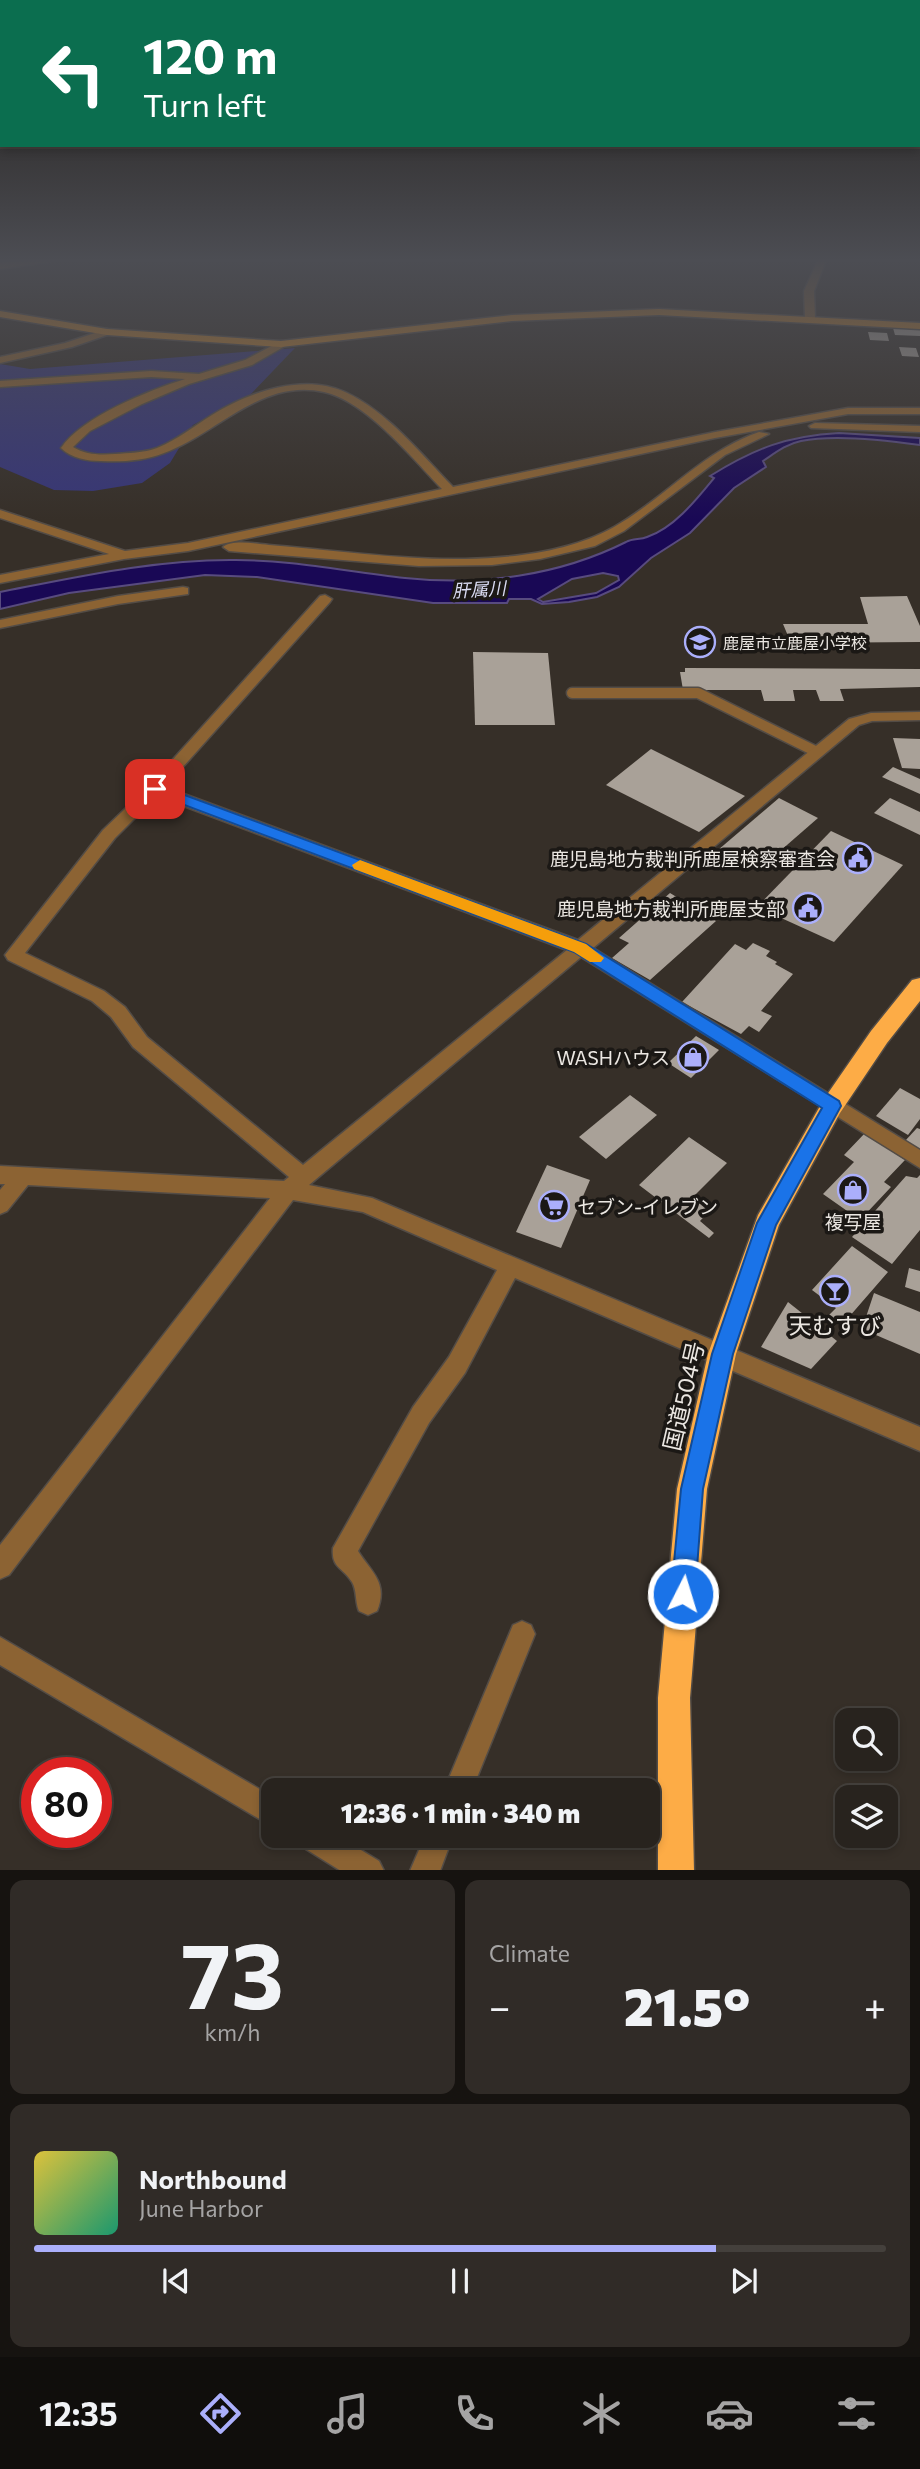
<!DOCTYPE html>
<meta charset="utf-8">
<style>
:root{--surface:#28231e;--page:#302b27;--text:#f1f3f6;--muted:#a5a4a4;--line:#44403c;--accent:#abaffb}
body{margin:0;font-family:Commissioner,"Noto Sans JP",sans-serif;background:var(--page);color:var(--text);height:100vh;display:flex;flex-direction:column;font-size:26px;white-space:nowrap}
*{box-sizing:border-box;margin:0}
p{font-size:23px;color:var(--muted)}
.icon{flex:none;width:38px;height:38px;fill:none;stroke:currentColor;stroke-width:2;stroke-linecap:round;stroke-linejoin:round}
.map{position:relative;height:1870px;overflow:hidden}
.details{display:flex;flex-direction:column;gap:10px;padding:10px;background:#161310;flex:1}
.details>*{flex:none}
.top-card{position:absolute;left:0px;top:0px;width:920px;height:147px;box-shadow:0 4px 10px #0003,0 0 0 2px var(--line);background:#0b6e4f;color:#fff;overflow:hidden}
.fabs{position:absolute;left:835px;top:1708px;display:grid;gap:14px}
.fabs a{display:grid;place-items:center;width:63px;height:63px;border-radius:14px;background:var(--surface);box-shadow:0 4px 10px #0003,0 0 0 2px var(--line);font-size:35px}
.speed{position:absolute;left:21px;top:1757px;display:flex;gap:14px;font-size:35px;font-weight:700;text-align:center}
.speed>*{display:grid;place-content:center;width:91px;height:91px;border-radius:50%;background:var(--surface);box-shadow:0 4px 10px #0003,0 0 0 2px var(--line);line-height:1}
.speed .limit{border:10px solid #d22;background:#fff;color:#111}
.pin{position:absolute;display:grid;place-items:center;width:60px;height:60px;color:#fff;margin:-30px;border-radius:14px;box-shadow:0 4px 10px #0006}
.me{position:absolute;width:77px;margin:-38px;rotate:5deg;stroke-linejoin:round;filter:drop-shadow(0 0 5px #0008)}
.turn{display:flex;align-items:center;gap:24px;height:147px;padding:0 28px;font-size:32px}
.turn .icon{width:91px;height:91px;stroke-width:2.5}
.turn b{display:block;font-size:49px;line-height:60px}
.big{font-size:52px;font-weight:800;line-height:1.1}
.details .widget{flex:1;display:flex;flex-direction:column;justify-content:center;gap:10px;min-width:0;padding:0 24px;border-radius:14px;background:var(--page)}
.details .dial{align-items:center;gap:0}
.dial b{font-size:91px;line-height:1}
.song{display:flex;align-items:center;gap:21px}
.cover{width:84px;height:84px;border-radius:10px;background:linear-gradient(135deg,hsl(50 70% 55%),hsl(160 70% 35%))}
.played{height:7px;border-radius:4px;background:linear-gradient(90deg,var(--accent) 80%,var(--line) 80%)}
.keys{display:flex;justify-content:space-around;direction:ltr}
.heat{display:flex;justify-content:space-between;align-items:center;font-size:38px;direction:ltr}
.details .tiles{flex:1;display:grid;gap:10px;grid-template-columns:1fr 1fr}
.widget:last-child{grid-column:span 2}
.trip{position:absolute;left:261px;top:1778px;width:399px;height:70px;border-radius:14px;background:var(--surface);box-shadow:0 4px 10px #0003,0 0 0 2px var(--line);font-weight:800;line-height:70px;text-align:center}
.dock{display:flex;height:112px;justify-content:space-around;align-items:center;background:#100e0c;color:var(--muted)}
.dock .icon{width:49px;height:49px}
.dock .current{color:var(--accent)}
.dock b{font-size:32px;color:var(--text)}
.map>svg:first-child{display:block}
.green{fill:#373677}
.water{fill:#190855;stroke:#584b7f;stroke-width:2;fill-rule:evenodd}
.building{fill:#a9a198}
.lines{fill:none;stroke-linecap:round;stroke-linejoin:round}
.lane-casing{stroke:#534c46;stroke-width:13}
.street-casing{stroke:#534c46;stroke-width:3}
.secondary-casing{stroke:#534c46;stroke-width:3}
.highway-casing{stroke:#534c46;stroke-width:3}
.lane{stroke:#8c6333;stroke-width:10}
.street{fill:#8c6333;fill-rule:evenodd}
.secondary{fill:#c07e29;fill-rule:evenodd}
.highway{fill:#fdac46;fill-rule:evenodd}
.route{fill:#1a73e8;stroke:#114b97;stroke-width:2}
.slow{fill:#f59e0b}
.labels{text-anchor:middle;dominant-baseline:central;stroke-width:7;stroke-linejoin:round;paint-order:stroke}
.far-poi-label{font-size:16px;fill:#ebe7e2;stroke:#1b1815;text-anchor:start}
.far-water-label{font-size:18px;font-style:italic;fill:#d9dbf2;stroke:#1b1815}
.poi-label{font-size:19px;fill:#ebe7e2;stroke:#1b1815;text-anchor:end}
.near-poi-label{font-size:23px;fill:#ebe7e2;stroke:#1b1815}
.near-street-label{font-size:23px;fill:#ebe7e2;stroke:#1b1815}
</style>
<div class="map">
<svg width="920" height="1871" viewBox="0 0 920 1871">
<rect width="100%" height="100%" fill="#362f28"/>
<polygon class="green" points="295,348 250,395 193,425 170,463 142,483 93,491 54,490 0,467 0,364 30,369"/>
<path class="water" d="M839,433l81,5v7c-35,-5 -85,-11 -119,-4 -15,3 -26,12 -38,20l3,6 -32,21 -44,45 -39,25 -32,29 -22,10 -28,5 -27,2 -11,-5h-22l-2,4h-74l-176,-26 -52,-2 -136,18 -69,16v-17c77,-15 157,-33 236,-32 57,0 112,12 169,18 76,8 153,-2 221,-36 7,-4 14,-2 21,-5 27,-9 49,-37 67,-59l-4,-2c45,-28 77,-40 129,-43zM603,573l15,3 1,4 -23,13 -53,9 -5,-3 34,-20z"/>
<g class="building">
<polygon points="893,328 920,330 920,336 895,335"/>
<polygon points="868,332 887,333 889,341 870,340"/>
<polygon points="899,347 916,348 919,357 902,356"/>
<polygon points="907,596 920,626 920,642 791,643 783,624 868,624 860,597"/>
<polygon points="473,652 548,653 555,725 475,725"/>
<polygon points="685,668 920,669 920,687 840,689 844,701 820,701 816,690 793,690 795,701 764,701 761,690 683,690 680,672 685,672"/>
<polygon points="893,738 920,739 920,769 902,768"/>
<polygon points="651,749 745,796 699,832 606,785"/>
<polygon points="893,767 920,779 920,794 882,777"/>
<polygon points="779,798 818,818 757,871 718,850"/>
<polygon points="890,798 920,812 920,835 874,813"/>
<polygon points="831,831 903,865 834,942 757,907"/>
<polygon points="670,893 716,921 650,980 612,958 629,943 619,938"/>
<polygon points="753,943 770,951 766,956 777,962 775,964 793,974 761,1011 772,1016 759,1032 749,1026 741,1034 682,1002 735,944 746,950"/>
<polygon points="696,1036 719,1050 691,1078 668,1063"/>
<polygon points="900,1088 920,1099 920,1119 908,1135 876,1116"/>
<polygon points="630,1095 657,1115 606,1159 579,1137"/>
<polygon points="917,1128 920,1129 920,1150 905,1141"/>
<polygon points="865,1133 905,1160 884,1182 891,1187 860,1220 823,1194 854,1162 844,1155"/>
<polygon points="689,1137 727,1163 695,1195 713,1207 700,1221 714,1233 709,1238 639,1185"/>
<polygon points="547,1165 590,1180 561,1248 516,1232"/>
<polygon points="920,1175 920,1230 892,1264 852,1237 906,1176 917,1178"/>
<polygon points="852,1246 888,1272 842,1325 829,1315 836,1308 812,1290"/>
<polygon points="909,1268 920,1271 920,1292 905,1287"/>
<polygon points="874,1293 920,1312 920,1354 862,1329"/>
<polygon points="788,1302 837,1341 811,1369 761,1347"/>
</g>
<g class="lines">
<g class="lane-casing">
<polyline id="lane" points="572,693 698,693 817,752"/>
</g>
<g class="street-casing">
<g id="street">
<polygon points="45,258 73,258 0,269 0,263"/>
<polygon points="819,258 827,258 814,291 815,318 810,321 805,318 804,291"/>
<polygon points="107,329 110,330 110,334 72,347 0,363 0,357 65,343"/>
<path d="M281,341l4,1v4l-33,19 -63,19 -47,20 -52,27 -17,16c13,8 27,8 42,7 14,-1 28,-1 42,-6 20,-8 37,-22 55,-33 37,-23 91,-42 133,-23 42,19 76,62 108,95l262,-55 133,-24h72v6h-72l-133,24 -527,113 -64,8 -124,24v-8l109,-21 -109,-36v-8l125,41 63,-8 254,-54c-29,-30 -76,-88 -118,-97 -63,-14 -107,42 -160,61 -20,8 -43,9 -63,8 -14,0 -30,-3 -40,-13 22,-32 87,-57 124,-69l-34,-2 -151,10v-6l151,-10 48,3 46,-14z"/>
<polygon points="815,423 920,426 920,432 811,428 809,426"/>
<path d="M759,432l10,2 -44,21 -101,76 -29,15 -55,13 -48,6 -73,1 -190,-15 -6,-4c10,-8 33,-3 46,-2 65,5 130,15 196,14 49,-1 105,-7 149,-32 51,-29 88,-75 145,-95z"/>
<polygon points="183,587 188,588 188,594 118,604 0,628 0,620 118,596"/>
<path d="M325,595l7,4 -2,3 -165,185 413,153 271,-221 22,-6 49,-1v8l-48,1 -13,4 -266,223 327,202v18l-339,-211 -272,228 63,13 548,229v24l-405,-173 -50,95 -36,50 -71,128c12,20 31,31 19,60l-9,4 -9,-4c-4,-9 -2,-21 -7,-29 -9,-15 -21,-14 -19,-34l80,-141 36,-50 48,-87 -134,-58 -70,-12 -284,375 -9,4v-34l270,-347 -242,-13 -21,26 -7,3v-24l5,-6h-5v-18l284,15 5,-4 -156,-130 -22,-30 -19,-16 -84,-41 -3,-5 98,-125 46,-44 171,-190zM157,796l410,154 -264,215 -156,-128 -22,-30 -21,-16 -79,-38 90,-115z"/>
<polygon points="522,1621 531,1625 535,1634 472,1790 444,1790 513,1625"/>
<polygon points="0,1637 273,1797 273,1827 0,1665"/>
<polygon points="297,1836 338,1836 379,1861 384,1871 341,1871 301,1846"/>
<polygon points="425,1836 453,1836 440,1871 410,1871"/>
</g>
</g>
<g class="secondary-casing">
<polygon id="secondary" points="659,309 920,323 920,329 659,315 512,321 281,347 107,335 0,317 0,311 107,329 281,341 512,315"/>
</g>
<g class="highway-casing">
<polygon id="highway" points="920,978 920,1001 887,1043 840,1113 779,1225 736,1354 707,1489 690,1698 694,1871 658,1871 658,1698 677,1489 708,1354 758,1215 824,1099 871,1031 912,980"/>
</g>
<use href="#lane" class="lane"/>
<use href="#street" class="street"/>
<use href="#secondary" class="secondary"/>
<use href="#highway" class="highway"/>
</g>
<linearGradient id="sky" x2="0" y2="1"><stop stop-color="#1e1a16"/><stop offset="0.5" stop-color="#4c4d53"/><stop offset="1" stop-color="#4c4d53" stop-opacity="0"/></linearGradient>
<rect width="920" height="520" fill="url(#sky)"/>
<polygon class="route" points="155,784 586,944 839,1101 841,1106 776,1225 733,1354 703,1489 695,1594 691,1602 683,1606 675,1602 671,1594 681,1489 712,1354 757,1223 822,1108 574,952 150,792 150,785"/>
<polygon class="slow" points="360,860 586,944 604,958 601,962 590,962 574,952 354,869 352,865"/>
<defs>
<g id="school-ring" transform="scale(1.575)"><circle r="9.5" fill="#1b1815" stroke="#abaffb" stroke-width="1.5"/><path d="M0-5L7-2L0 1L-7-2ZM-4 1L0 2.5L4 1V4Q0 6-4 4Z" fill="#abaffb"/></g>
<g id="civic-ring" transform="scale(1.575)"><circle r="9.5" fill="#1b1815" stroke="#abaffb" stroke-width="1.5"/><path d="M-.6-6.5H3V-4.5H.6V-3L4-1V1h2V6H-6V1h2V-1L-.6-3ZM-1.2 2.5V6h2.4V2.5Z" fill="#abaffb"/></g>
<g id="shop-ring" transform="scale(1.575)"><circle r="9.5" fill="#1b1815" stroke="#abaffb" stroke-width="1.5"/><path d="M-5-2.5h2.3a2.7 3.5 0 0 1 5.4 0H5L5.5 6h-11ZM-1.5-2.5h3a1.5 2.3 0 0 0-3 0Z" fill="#abaffb"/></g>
<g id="supermarket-ring" transform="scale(1.575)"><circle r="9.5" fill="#1b1815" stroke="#abaffb" stroke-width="1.5"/><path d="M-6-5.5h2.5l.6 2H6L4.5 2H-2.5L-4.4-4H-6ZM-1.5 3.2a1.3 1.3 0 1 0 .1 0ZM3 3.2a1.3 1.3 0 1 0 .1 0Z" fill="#abaffb"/></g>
<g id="bar-ring" transform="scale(1.575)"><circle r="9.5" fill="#1b1815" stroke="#abaffb" stroke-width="1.5"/><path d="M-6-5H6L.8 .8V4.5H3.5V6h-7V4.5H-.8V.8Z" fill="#abaffb"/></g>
</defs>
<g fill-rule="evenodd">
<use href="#school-ring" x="700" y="642"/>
<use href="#civic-ring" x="858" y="858"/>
<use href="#civic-ring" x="808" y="908"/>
<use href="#shop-ring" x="693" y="1057"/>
<use href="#shop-ring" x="853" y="1190"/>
<use href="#supermarket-ring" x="554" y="1206"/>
<use href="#bar-ring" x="835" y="1291"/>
</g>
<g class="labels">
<g class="far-poi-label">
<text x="723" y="642">鹿屋市立鹿屋小学校</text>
</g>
<g class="far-water-label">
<text transform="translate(479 589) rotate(-3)">肝属川</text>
</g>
<g class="poi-label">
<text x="835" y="858">鹿児島地方裁判所鹿屋検察審査会</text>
<text x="785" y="908">鹿児島地方裁判所鹿屋支部</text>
<text x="670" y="1057">WASHハウス</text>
<text x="577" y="1206" text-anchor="start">セブン-イレブン</text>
<text x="853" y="1221" text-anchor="middle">複写屋</text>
</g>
<g class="near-poi-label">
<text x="835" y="1325">天むすび</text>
</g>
<g class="near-street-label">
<text transform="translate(683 1396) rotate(-77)">国道504号</text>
</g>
</g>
</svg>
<div class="fabs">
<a><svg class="icon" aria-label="search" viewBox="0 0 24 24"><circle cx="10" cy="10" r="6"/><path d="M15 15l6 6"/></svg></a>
<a><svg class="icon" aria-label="layers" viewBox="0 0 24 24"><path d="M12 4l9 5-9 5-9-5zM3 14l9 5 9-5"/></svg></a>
</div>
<div class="speed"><div class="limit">80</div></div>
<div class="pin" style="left:155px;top:789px;background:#d93025"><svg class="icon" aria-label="arrive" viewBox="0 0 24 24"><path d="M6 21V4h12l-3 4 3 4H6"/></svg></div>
<svg class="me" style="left:683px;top:1594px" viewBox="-20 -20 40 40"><circle r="17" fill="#1a73e8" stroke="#fff" stroke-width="3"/><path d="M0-11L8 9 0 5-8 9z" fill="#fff"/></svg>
<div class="trip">12:36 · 1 min · 340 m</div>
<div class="top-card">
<div class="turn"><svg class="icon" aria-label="left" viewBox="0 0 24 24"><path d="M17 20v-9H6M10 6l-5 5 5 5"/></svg><div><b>120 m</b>Turn left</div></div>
</div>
</div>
<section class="details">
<div class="tiles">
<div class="widget dial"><b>73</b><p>km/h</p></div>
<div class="widget"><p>Climate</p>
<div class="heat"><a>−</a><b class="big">21.5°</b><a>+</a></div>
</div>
<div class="widget">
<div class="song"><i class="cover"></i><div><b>Northbound</b><p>June Harbor</p></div></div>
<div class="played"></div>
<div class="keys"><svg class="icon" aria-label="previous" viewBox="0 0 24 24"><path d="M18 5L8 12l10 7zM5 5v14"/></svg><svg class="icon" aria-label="pause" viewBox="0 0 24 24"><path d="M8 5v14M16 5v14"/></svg><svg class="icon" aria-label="next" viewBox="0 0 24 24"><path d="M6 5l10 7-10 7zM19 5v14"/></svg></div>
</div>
</div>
</section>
<nav class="dock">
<b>12:35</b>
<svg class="icon current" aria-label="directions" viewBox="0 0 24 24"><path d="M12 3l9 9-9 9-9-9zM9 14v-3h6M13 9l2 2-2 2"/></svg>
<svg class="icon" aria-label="music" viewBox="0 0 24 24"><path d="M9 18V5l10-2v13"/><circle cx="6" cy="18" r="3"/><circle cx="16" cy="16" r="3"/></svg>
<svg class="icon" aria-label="phone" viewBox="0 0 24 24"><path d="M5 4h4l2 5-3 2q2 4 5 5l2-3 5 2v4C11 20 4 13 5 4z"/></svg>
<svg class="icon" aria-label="climate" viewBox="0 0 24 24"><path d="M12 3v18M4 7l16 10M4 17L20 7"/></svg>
<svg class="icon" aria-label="car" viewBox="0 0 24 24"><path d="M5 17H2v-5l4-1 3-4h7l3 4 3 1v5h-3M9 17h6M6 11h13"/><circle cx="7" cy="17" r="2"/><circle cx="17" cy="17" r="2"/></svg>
<svg class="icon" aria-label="filters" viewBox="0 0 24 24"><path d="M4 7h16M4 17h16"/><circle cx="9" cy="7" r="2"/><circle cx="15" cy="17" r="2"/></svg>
</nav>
